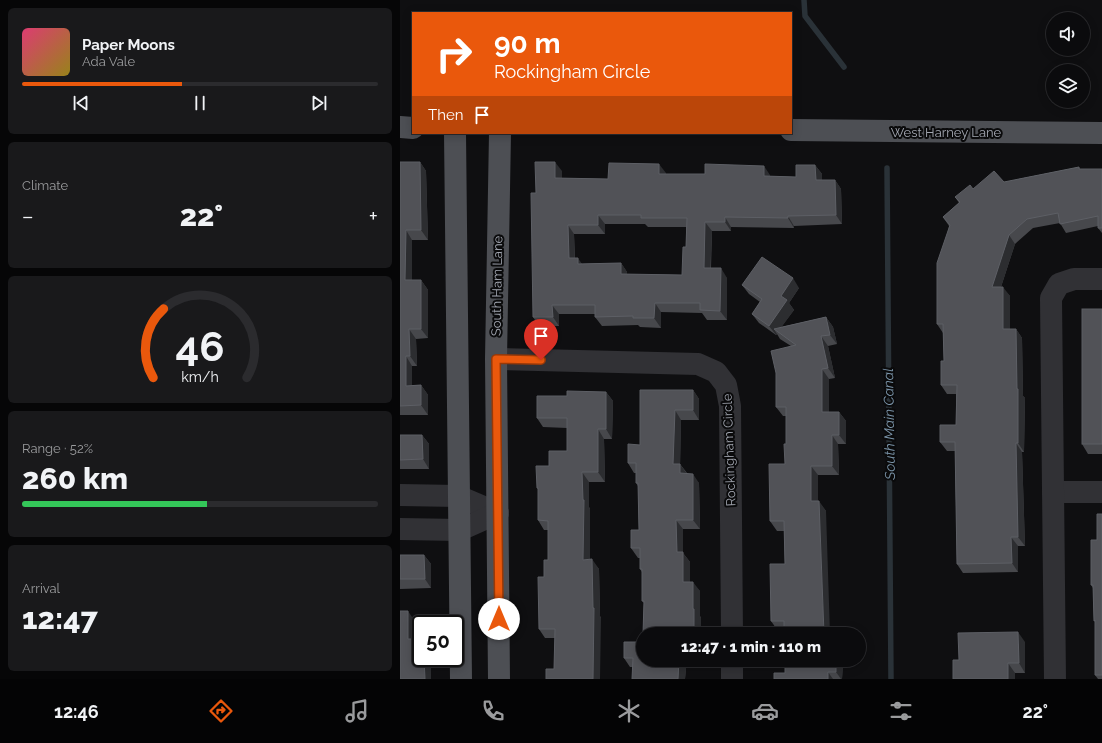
<!DOCTYPE html>
<meta charset="utf-8">
<style>
:root{--surface:#0b0b0d;--page:#19191b;--text:#f1f3f6;--muted:#9a9b9d;--line:#2b2b2e;--accent:#ea580c}
body{margin:0;font-family:Raleway,sans-serif;background:var(--page);color:var(--text);height:100vh;display:flex;flex-direction:column;font-size:15px;white-space:nowrap}
*{box-sizing:border-box;margin:0}
p{font-size:13px;color:var(--muted)}
.icon{flex:none;width:22px;height:22px;fill:none;stroke:currentColor;stroke-width:2;stroke-linecap:round;stroke-linejoin:round}
.map{position:relative;flex:1;overflow:hidden}
.panel{display:flex;flex-direction:column;gap:8px;padding:8px;background:#060607;width:400px}
.panel>*{flex:none}
.hud{position:absolute;left:12px;top:12px;width:380px;height:122px;border-radius:0px;box-shadow:0 2px 10px #0003,0 0 0 1px var(--line);background:#ea580c;color:#fff;overflow:hidden}
.tools{position:absolute;left:646px;top:12px;display:grid;gap:8px}
.tools a{display:grid;place-items:center;width:44px;height:44px;border-radius:50%;background:var(--surface);box-shadow:0 2px 10px #0003,0 0 0 1px var(--line);font-size:20px}
.speed{position:absolute;left:12px;top:615px;display:flex;gap:8px;font-size:20px;font-weight:700;text-align:center}
.speed>*{display:grid;place-content:center;width:52px;height:52px;border-radius:50%;background:var(--surface);box-shadow:0 2px 10px #0003,0 0 0 1px var(--line);line-height:1}
.speed .limit{border:2px solid #111;border-radius:6px;background:#fff;color:#111}
.pin{position:absolute;display:grid;place-items:center;width:34px;height:34px;color:#fff;margin:-41px -17px;border-radius:50% 50% 50% 0;rotate:-45deg;box-shadow:0 0 4px #0007}
.pin .icon{rotate:45deg}
.me{position:absolute;width:44px;margin:-22px;rotate:0deg;stroke-linejoin:round;filter:drop-shadow(0 0 3px #0008)}
.turn{display:flex;align-items:center;gap:14px;height:84px;padding:0 16px;font-size:18px}
.turn .icon{width:52px;height:52px;stroke-width:2.5}
.turn b{display:block;font-size:28px;line-height:34px}
.then{display:flex;align-items:center;height:38px;padding:0 16px;background:#0003;gap:8px;font-size:15px}
.big{font-size:30px;font-weight:800;line-height:1.1}
.panel .card{flex:1;display:flex;flex-direction:column;justify-content:center;gap:6px;min-width:0;padding:0 14px;border-radius:6px;background:var(--page)}
.panel .dial{align-items:center;gap:0}
.dial svg{height:104px;overflow:visible;fill:none;stroke:var(--line);stroke-width:7;stroke-linecap:round;text-anchor:middle}
.dial text{fill:var(--text);stroke:none}
.song{display:flex;align-items:center;gap:12px}
.cover{width:48px;height:48px;border-radius:6px;background:linear-gradient(135deg,hsl(340 70% 55%),hsl(50 70% 35%))}
.played{height:4px;border-radius:2px;background:linear-gradient(90deg,var(--accent) 45%,var(--line) 45%)}
.keys{display:flex;justify-content:space-around;direction:ltr}
.heat{display:flex;justify-content:space-between;align-items:center;font-size:22px;direction:ltr}
.charge{height:6px;border-radius:3px;background:linear-gradient(90deg,#34c759 52%,var(--line) 0)}
.trip{position:absolute;left:236px;top:627px;width:230px;height:40px;border-radius:20px;background:var(--surface);box-shadow:0 2px 10px #0003,0 0 0 1px var(--line);font-weight:800;line-height:40px;text-align:center}
.dock{display:flex;height:64px;justify-content:space-around;align-items:center;background:#040405;color:var(--muted)}
.dock .icon{width:28px;height:28px}
.dock .current{color:var(--accent)}
.dock b{font-size:18px;color:var(--text)}
main{display:flex;flex:1;min-height:0}
.map>svg:first-child{display:block}
.lines{fill:none;stroke-linecap:round;stroke-linejoin:round}
.stream{stroke:#2a3238;stroke-width:5.5}
.minor{stroke:#313135;stroke-width:22}
.major{stroke:#4d4f54;stroke-width:22}
.wall{fill:#47484c;fill-rule:evenodd}
.shaded-wall{fill:#2c2d30}
.building{fill:#515257;stroke:#5d5f65;fill-rule:evenodd}
.route-casing{stroke:#983908;stroke-width:10}
.route{stroke:#ea580c;stroke-width:7}
.labels{text-anchor:middle;dominant-baseline:central;stroke-width:4;stroke-linejoin:round;paint-order:stroke}
.street-label{font-size:13px;fill:#a2a6b0;stroke:#0a0a0b}
.water-label{font-size:14px;font-style:italic;fill:#7b94a9;stroke:#0a0a0b}
</style>
<main>
<section class="panel">
<div class="card">
<div class="song"><i class="cover"></i><div><b>Paper Moons</b><p>Ada Vale</p></div></div>
<div class="played"></div>
<div class="keys"><svg class="icon" aria-label="previous" viewBox="0 0 24 24"><path d="M18 5L8 12l10 7zM5 5v14"/></svg><svg class="icon" aria-label="pause" viewBox="0 0 24 24"><path d="M8 5v14M16 5v14"/></svg><svg class="icon" aria-label="next" viewBox="0 0 24 24"><path d="M6 5l10 7-10 7zM19 5v14"/></svg></div>
</div>
<div class="card"><p>Climate</p>
<div class="heat"><a>−</a><b class="big">22°</b><a>+</a></div>
</div>
<div class="card dial"><svg viewBox="0 0 100 80">
<path d="M14 69A42 42 0 1 1 86 69"/>
<path d="M14 69A42 42 0 0 1 22 16" stroke="#ea580c"/>
<text x="50" y="56" font-size="32" font-weight="700">46</text>
<text x="50" y="72" font-size="11">km/h</text>
</svg></div>
<div class="card"><p>Range · 52%</p><b class="big">260 km</b><div class="charge"></div></div>
<div class="card"><p>Arrival</p><b class="big">12:47</b></div>
</section>
<div class="map">
<svg width="702" height="679" viewBox="0 0 702 679">
<rect width="100%" height="100%" fill="#0f0f11"/>
<g class="lines">
<g class="stream">
<polyline points="404,0 405,16 444,67"/>
<polyline points="487,168 491,679"/>
</g>
<g class="minor">
<polyline points="96,359 298,364 316,372 326,385 330,406 332,634"/>
<polyline points="653,492 702,492"/>
<polyline points="0,495 58,496 98,513"/>
<polyline points="0,529 60,530 98,513"/>
<polyline points="332,660 332,679"/>
<polyline points="655,679 651,298 659,284 674,279 702,279"/>
</g>
<g class="major">
<polyline points="0,127 13,128"/>
<polyline points="391,130 702,133"/>
<polyline points="55,133 61,679"/>
<polyline points="99,679 96,359 100,133"/>
</g>
</g>
<g class="wall">
<polygon points="0,162 20,162 26,171 28,240 12,240 12,280 21,280 28,290 28,338 16,339 17,366 12,366 12,385 21,385 28,395 28,415 0,415"/>
<path d="M415,165l7,9v6h13l6,9 1,35 -48,2v2l-63,-1v4h-19l-1,37 16,10v42h-20l-5,-7 -41,-1v16l-21,-1 -2,-2 -36,1 -7,-9v-3h-36v12h-20l-6,-9 3,-124 26,-22v7l46,1 58,-6v1l104,1v1l26,1zM205,224h40l3,3h38v20l-4,28 -55,-1v-2l-6,-9 -39,1 -7,-6 -1,-24h31z"/>
<polygon points="679,167 680,169 702,169 702,233 698,228 698,226 666,233 660,223 633,228 615,244 601,287 610,296 610,329 616,329 622,338 623,396 625,398 624,452 622,452 625,546 618,546 618,572 563,573 557,564 555,451 547,451 540,442 556,425 556,394 547,394 541,385 544,361 543,333 537,324 549,226 543,217 559,203 555,197 573,189 604,182"/>
<polygon points="342,285 399,288 389,303 394,310 381,327 426,317 433,327 437,344 428,346 435,378 429,379 429,412 439,412 446,421 446,444 438,444 439,475 418,475 418,501 426,511 384,630 378,631 371,621 385,564 384,531 377,531 370,521 385,464 386,444 386,416 383,416 376,407 391,346 380,339 377,334 376,335 359,323 352,314 360,302 349,294"/>
<polygon points="702,309 702,454 688,454 682,444"/>
<polygon points="293,390 299,399 299,420 281,420 280,464 287,473 299,483 300,529 283,529 283,553 290,562 290,582 300,591 300,616 301,618 301,634 243,634 244,603 242,601 242,572 240,569 240,558 238,558 231,548 239,530 238,486 236,483 236,473 234,473 228,463 240,445"/>
<polygon points="206,392 213,401 212,439 204,439 205,482 189,482 189,507 190,509 190,559 199,569 200,616 201,618 154,669 155,638 145,638 139,629 144,577 148,560 148,530 144,530 138,520 138,489 137,488 149,466 167,451 167,428 143,427 137,418 167,396"/>
<polygon points="0,435 22,435 29,444 29,469 0,469"/>
<polygon points="702,514 702,679 698,679 695,675 695,622 694,621 693,588 691,585 697,540"/>
<polygon points="0,555 24,555 31,564 31,588 0,589"/>
<polygon points="243,642 243,660 295,660 295,668 286,668 285,679 232,679 233,667 230,667 224,658"/>
<polygon points="625,642 625,673 615,673 559,660"/>
<polygon points="385,660 440,660 443,663 442,679 374,679 385,673"/>
</g>
<g class="shaded-wall">
<polygon points="20,162 26,171 28,240 21,230"/>
<polygon points="155,162 162,171 162,188 155,178"/>
<polygon points="259,164 266,173 266,183 259,174"/>
<polygon points="415,165 422,174 422,190 416,180"/>
<polygon points="364,166 370,175 370,186 364,176"/>
<polygon points="435,180 441,189 442,224 436,215"/>
<polygon points="198,215 205,224 205,234 198,225"/>
<polygon points="388,216 394,226 394,228 388,218"/>
<polygon points="325,217 331,227 331,231 325,222"/>
<polygon points="305,222 312,231 310,277 304,268"/>
<polygon points="168,225 174,234 175,267 169,258"/>
<polygon points="6,230 12,240 12,289 5,280"/>
<polygon points="609,235 615,244 598,296 592,287"/>
<polygon points="178,258 184,267 178,264"/>
<polygon points="221,263 227,272 227,283 221,274"/>
<polygon points="321,268 327,278 327,320 320,311"/>
<polygon points="393,278 399,288 389,303 394,310 378,332 374,329 377,334 376,335 369,326 381,296"/>
<polygon points="21,280 28,290 28,338 21,329"/>
<polygon points="603,287 610,296 610,339 603,329"/>
<polygon points="255,303 261,312 261,328 254,318"/>
<polygon points="152,305 159,314 159,326 153,317"/>
<polygon points="426,317 433,327 437,344 430,335"/>
<polygon points="9,329 16,339 17,366 10,356"/>
<polygon points="616,329 622,338 623,396 625,398 624,452 618,443"/>
<polygon points="421,336 428,346 435,378 428,368"/>
<polygon points="6,356 12,366 12,395 6,386"/>
<polygon points="422,369 429,379 429,421 422,412"/>
<polygon points="21,385 28,395 28,415 21,405"/>
<polygon points="293,390 299,399 299,420 293,410"/>
<polygon points="206,392 213,401 212,439 206,429"/>
<polygon points="275,410 281,420 280,473 273,464"/>
<polygon points="439,412 446,421 446,444 439,435"/>
<polygon points="198,429 204,439 205,482 198,472"/>
<polygon points="22,435 29,444 29,469 23,459"/>
<polygon points="432,435 438,444 439,475 432,466"/>
<polygon points="616,443 622,452 625,546 618,537"/>
<polygon points="280,464 287,474 280,473"/>
<polygon points="411,466 418,475 418,511 411,501"/>
<polygon points="182,472 189,482 189,507 190,509 190,569 183,560"/>
<polygon points="293,474 299,483 300,529 293,520"/>
<polygon points="419,501 426,511 430,634 424,634"/>
<polygon points="276,520 283,529 283,553 290,562 290,591 283,582 277,552"/>
<polygon points="611,537 618,546 618,572 612,563"/>
<polygon points="24,555 31,564 31,588 25,579"/>
<polygon points="192,559 199,569 200,616 201,618 200,679 193,679"/>
<polygon points="293,582 300,591 300,616 301,618 301,634 296,634 294,631 293,609"/>
<polygon points="8,611 14,620 15,649 8,639"/>
<polygon points="618,632 625,642 625,673 619,663"/>
<polygon points="24,658 31,658 31,679 25,679"/>
<polygon points="279,660 280,660 286,668 285,679 278,679"/>
<polygon points="290,660 295,660 295,668"/>
<polygon points="436,660 440,660 443,663 442,679 441,679 436,672"/>
<polygon points="608,663 615,673 615,679 608,679"/>
<polygon points="428,672 433,679 428,679"/>
</g>
<g class="building">
<polygon points="0,162 20,162 21,230 6,230 5,280 21,280 21,329 9,329 10,356 6,356 6,386 21,385 21,405 0,406"/>
<path d="M135,162h20v16l53,1 1,-16 50,1v10h46v-10l59,2v10l32,1v-12h19l1,15h19l1,35 -48,1v2l-63,-1v5h-20l-1,46h17l-1,43 -20,-1v-7h-45l-1,15h-21v-2l-38,1v-12h-43l1,12h-20l-2,-124h5zM198,215h43v3h46l-1,29h-3l-1,28 -61,-1v-11l-43,1v-6h-9l-1,-33h30z"/>
<polygon points="679,167 679,169 702,169 702,228 698,228 698,216 660,224 658,213 627,219 609,235 592,287 603,287 603,329 616,329 617,389 618,389 618,443 616,443 618,537 611,537 612,563 557,564 555,442 540,442 540,425 556,425 557,385 541,385 541,361 544,361 543,324 537,324 537,263 550,225 543,217 560,202 555,197 570,185 573,189 594,171 604,182"/>
<polygon points="362,257 393,278 381,296 387,300 369,326 352,314 362,299 342,285"/>
<rect x="682" y="309" width="20" height="135"/>
<polygon points="426,317 430,335 421,336 428,368 422,369 422,412 439,412 439,435 432,435 432,466 411,466 411,501 419,501 424,634 384,634 384,621 371,621 370,564 385,564 384,521 370,521 369,464 385,464 384,444 386,444 386,407 376,407 376,373 371,351 396,345 374,329"/>
<polygon points="240,390 293,390 293,410 275,410 273,464 280,464 280,473 293,474 293,520 276,520 277,552 283,552 283,582 293,582 293,609 294,609 294,631 289,631 289,634 243,634 244,601 242,601 242,569 240,569 240,548 231,548 231,530 239,530 238,483 236,483 236,463 228,463 228,444 240,445"/>
<polygon points="167,391 206,392 206,429 198,429 198,472 182,472 183,500 184,500 183,560 192,559 193,608 194,608 193,679 146,679 146,669 154,669 155,629 139,629 138,577 144,577 144,560 148,560 148,521 138,520 138,488 137,488 136,466 149,466 149,451 167,451 167,418 137,418 137,396 167,396"/>
<polygon points="0,435 22,435 23,459 0,460"/>
<polygon points="697,514 702,514 702,675 695,675 695,620 694,621 693,585 691,585 691,540 697,540"/>
<polygon points="0,555 24,555 25,579 0,579"/>
<polygon points="0,611 8,611 8,639 21,639 21,658 24,658 25,679 0,679"/>
<polygon points="618,632 619,663 608,663 608,679 553,679 553,660 559,660 558,633"/>
<polygon points="224,642 243,642 243,660 279,660 278,679 232,679 233,658 224,658"/>
<polygon points="385,660 436,660 436,672 428,672 428,679 374,679 374,673 385,673"/>
</g>
<g class="lines">
<g class="route-casing">
<polyline id="route" points="99,619 96,359 141,360"/>
</g>
<use href="#route" class="route"/>
</g>
<g class="labels">
<g class="street-label">
<text x="546" y="132">West Harney Lane</text>
<text transform="translate(97 286) rotate(-89)">South Ham Lane</text>
<text transform="translate(329 450) rotate(-92)">Rockingham Circle</text>
</g>
<g class="water-label">
<text transform="translate(489 424) rotate(-91)">South Main Canal</text>
</g>
</g>
</svg>
<div class="tools">
<a><svg class="icon" aria-label="sound" viewBox="0 0 24 24"><path d="M4 9h4l5-4v14l-5-4H4zM17 9q2 3 0 6"/></svg></a>
<a><svg class="icon" aria-label="layers" viewBox="0 0 24 24"><path d="M12 4l9 5-9 5-9-5zM3 14l9 5 9-5"/></svg></a>
</div>
<div class="speed"><div class="limit">50</div></div>
<div class="pin" style="left:141px;top:360px;background:#d93025"><svg class="icon" aria-label="arrive" viewBox="0 0 24 24"><path d="M6 21V4h12l-3 4 3 4H6"/></svg></div>
<svg class="me" style="left:99px;top:619px" viewBox="-20 -20 40 40"><circle r="19" fill="#fff"/><path d="M0-13L10 11 0 6-10 11z" fill="#ea580c"/></svg>
<div class="trip">12:47 · 1 min · 110 m</div>
<div class="hud">
<div class="turn"><svg class="icon" aria-label="right" viewBox="0 0 24 24"><path d="M7 20v-9h11M14 6l5 5-5 5"/></svg><div><b>90 m</b>Rockingham Circle</div></div>
<div class="then">Then<svg class="icon" aria-label="arrive" viewBox="0 0 24 24"><path d="M6 21V4h12l-3 4 3 4H6"/></svg></div>
</div>
</div>
</main>
<nav class="dock">
<b>12:46</b>
<svg class="icon current" aria-label="directions" viewBox="0 0 24 24"><path d="M12 3l9 9-9 9-9-9zM9 14v-3h6M13 9l2 2-2 2"/></svg>
<svg class="icon" aria-label="music" viewBox="0 0 24 24"><path d="M9 18V5l10-2v13"/><circle cx="6" cy="18" r="3"/><circle cx="16" cy="16" r="3"/></svg>
<svg class="icon" aria-label="phone" viewBox="0 0 24 24"><path d="M5 4h4l2 5-3 2q2 4 5 5l2-3 5 2v4C11 20 4 13 5 4z"/></svg>
<svg class="icon" aria-label="climate" viewBox="0 0 24 24"><path d="M12 3v18M4 7l16 10M4 17L20 7"/></svg>
<svg class="icon" aria-label="car" viewBox="0 0 24 24"><path d="M5 17H2v-5l4-1 3-4h7l3 4 3 1v5h-3M9 17h6M6 11h13"/><circle cx="7" cy="17" r="2"/><circle cx="17" cy="17" r="2"/></svg>
<svg class="icon" aria-label="filters" viewBox="0 0 24 24"><path d="M4 7h16M4 17h16"/><circle cx="9" cy="7" r="2"/><circle cx="15" cy="17" r="2"/></svg>
<b>22°</b>
</nav>
